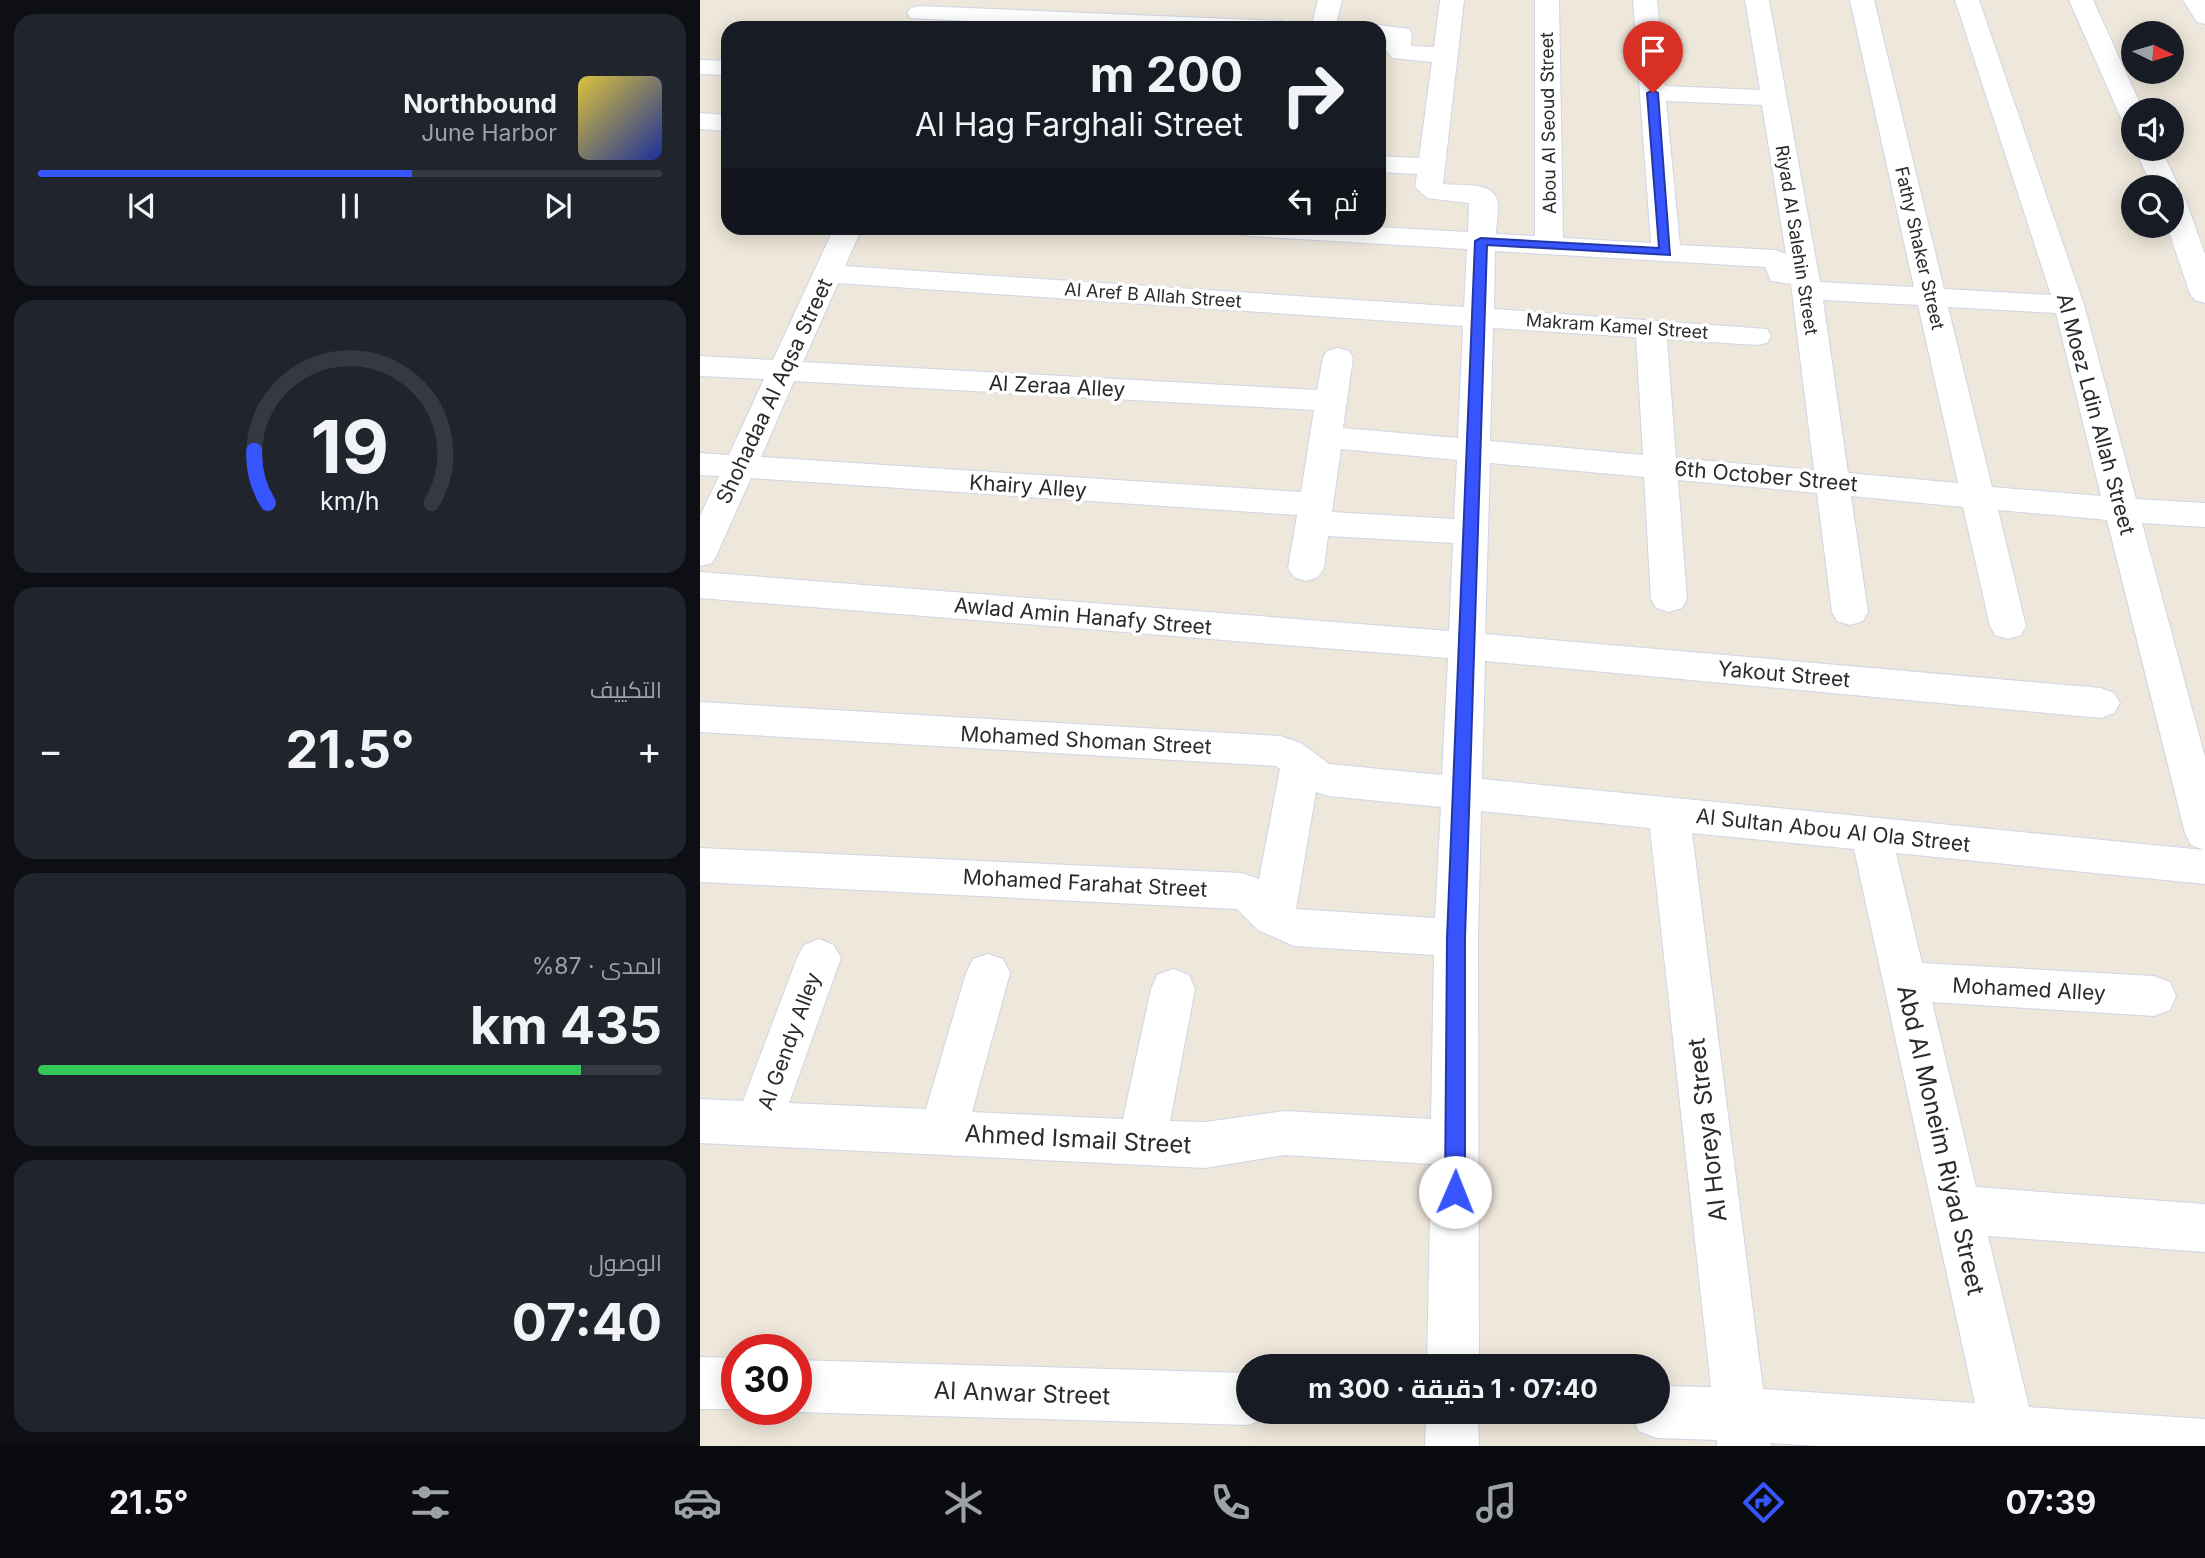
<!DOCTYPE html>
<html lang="ar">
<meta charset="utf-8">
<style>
:root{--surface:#171b24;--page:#20242c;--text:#f1f3f6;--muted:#9ea1a6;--line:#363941;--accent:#3755ff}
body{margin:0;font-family:Inter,Cairo,sans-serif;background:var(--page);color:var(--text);direction:rtl;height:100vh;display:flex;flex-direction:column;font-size:26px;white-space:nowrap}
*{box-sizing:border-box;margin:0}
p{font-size:23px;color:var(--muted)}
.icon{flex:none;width:38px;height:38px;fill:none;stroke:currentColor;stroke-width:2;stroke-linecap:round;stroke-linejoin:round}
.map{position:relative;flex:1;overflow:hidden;direction:ltr}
.drawer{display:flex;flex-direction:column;gap:14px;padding:14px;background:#0d0f14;width:700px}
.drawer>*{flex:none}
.top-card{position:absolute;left:21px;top:21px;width:665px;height:214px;border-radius:21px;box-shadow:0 4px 18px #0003;direction:rtl;background:#171b24;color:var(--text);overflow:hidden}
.needle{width:46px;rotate:95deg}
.controls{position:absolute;left:1421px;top:21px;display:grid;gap:14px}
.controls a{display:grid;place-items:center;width:63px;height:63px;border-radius:50%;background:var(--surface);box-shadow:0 4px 18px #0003;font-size:35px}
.speed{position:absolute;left:21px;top:1334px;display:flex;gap:14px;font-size:35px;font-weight:700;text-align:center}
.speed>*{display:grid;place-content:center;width:91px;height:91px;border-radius:50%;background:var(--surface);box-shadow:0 4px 18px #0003;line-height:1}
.speed .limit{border:10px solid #d22;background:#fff;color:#111}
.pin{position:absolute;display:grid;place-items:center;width:60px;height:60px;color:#fff;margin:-72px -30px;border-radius:50% 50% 50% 0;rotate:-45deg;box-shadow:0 0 7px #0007}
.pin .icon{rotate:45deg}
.me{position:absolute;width:77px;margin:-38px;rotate:1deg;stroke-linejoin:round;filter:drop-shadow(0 0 5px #0008)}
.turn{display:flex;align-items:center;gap:24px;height:147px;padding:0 28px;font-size:32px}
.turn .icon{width:91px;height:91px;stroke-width:2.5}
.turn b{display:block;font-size:49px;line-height:60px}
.then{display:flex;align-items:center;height:66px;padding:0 28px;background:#0003;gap:14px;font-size:26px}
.big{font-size:52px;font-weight:700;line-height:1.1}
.drawer .tile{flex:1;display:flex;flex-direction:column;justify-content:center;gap:10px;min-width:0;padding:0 24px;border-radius:21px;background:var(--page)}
.drawer .dial{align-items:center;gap:0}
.dial svg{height:182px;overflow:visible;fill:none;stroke:var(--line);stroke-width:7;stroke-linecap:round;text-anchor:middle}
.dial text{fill:var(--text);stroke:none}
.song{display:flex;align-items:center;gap:21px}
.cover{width:84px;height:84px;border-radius:10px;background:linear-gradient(135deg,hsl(50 70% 55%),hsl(230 70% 35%))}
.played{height:7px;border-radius:4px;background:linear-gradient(90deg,var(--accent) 60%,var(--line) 60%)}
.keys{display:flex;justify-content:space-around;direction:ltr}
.heat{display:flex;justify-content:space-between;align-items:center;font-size:38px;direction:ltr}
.charge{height:10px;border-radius:5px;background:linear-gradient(90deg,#34c759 87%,var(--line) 0)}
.trip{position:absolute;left:536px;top:1354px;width:434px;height:70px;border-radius:35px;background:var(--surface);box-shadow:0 4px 18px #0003;font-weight:700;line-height:70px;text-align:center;direction:rtl}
.tabs{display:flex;height:112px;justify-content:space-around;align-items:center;background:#090b0e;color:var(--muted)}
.tabs .icon{width:49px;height:49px}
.tabs .current{color:var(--accent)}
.tabs b{font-size:32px;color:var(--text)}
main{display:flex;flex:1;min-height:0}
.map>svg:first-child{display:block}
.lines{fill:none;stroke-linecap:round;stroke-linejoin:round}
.street-casing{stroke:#d0d4e5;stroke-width:2}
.street{fill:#fff;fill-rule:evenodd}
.route{fill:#3755ff;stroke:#2437a6;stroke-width:2}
.labels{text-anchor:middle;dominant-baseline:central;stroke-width:7;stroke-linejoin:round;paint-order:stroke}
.far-street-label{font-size:18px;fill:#2b2b2b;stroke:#fff}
.street-label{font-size:21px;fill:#2b2b2b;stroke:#fff}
.near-street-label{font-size:24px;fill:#2b2b2b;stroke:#fff}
</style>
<main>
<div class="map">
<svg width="1505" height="1446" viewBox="0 0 1505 1446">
<rect width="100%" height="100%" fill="#eee7db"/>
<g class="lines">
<g class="street-casing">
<g id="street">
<polygon points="618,0 642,0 635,28 611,28"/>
<path d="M740,0h24l-21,184c14,2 48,-3 54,15 3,9 -1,25 -1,35l39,2v-236h24l4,238 88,5 -18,-243h24l8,86 95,4 -15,-90h24l51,282 94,5 -64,-287h24l70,289 107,6 -96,-295h24l105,305 52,194 69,4v24l-63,-4 63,234v127l-309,-31 26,110 232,13 16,6 6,14 -6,14 -16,6 -222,-14 44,185 229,17v48l-217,-16 41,171 176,12v27h-385l-50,-3 1,3h-54v-6l-60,-2 -19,-7 -7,-19h26v-26l54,1 -61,-559 -169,-17 -3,127 1,429h-52l4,-203 -146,-9 -80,13 -505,-25v-44l43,2 54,-143 7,-13 15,-6 15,6 7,13 -52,145 137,6 40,-136 7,-14 15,-5 15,5 7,14 -38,139 151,7 28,-130 6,-14 16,-6 16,6 6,14 -25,132 35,1 80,-11 146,8 3,-164 -140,-9 -36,-16 -21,-21 -537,-27v-34l542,25 17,6 21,-110 -4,-3 -576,-34v-30l580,34 21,7 28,21 113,11 6,-117 -748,-60v-26l749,59 4,-88 -125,-7 -4,32 -6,9 -12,4 -12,-4 -6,-9 9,-53 -546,-37 -34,76 -5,9 -12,3v-50l19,-40 -19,-1v-22l29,2 35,-76 -64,-3v-20l73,4 61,-132h28l-17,38 619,41 3,-58 -216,-13 -10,-2 -4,-6 142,-1 89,5 1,-29 -42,-5 -12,-11 2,-13 -38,-2v-16l40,2 13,-96 -40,-4 -6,-8 1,-10 -8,-1v-11h-9l9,-3 30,4 3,5 -1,12 23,1zM966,101l96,4 24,149 -11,-4 -95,-5zM795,251l270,16 6,14 20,3 23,186 -138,-12 -9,-119 89,6 11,-2 4,-7 -4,-7 -273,-20zM138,283l625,43 -5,112 -115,-10 10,-70 -4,-7 -11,-3 -11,3 -4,7 -6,32 -514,-28zM1123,300l95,5 40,178 -110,-10zM1248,307l108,6 45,183 -109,-9zM793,328l143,9 7,118 -153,-14zM94,381l520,29 -13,82 -540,-35zM641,449l116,11 -3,59 -122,-7zM790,463l154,14 7,122 5,9 13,4 13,-4 5,-9 -9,-119 139,13 15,119 5,9 13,4 13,-4 5,-9 -17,-116 112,11 27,119 5,9 13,4 13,-4 5,-9 -28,-116 109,10 78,313 6,12 13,5 -722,-71 3,-118 616,57 13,-5 6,-10 -6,-10 -13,-5 -616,-54zM616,792l12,4 113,11 -6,111 -139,-9zM992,833l162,16 121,554 -212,-14z"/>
<polygon points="1369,0 1393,0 1443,110 1433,110 1433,124 1424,121 1420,116"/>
<polygon points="1483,0 1505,0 1505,24 1497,22"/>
<polygon points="219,6 581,21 589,23 593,28 409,28 211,18 207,13 211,8"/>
<polygon points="0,60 28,61 28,75 0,74"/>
<polygon points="0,113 28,115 28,131 0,129"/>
<polygon points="1435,149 1461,149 1479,187 1473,193 1482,195 1486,201 1505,254 1505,303 1495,300 1490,294 1467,226 1472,226 1472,187 1452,187"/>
<polygon points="0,1357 37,1358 37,1409 40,1409 0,1409"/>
<polygon points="96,1360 548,1373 548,1412 569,1412 567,1418 548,1425 96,1412 88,1409 96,1409"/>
<polygon points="726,1412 778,1412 779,1446 725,1446"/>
</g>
</g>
<use href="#street" class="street"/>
</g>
<polygon class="route" points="953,90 958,93 970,255 787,245 765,938 765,1192 762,1199 755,1202 748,1199 745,1192 747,938 775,241 781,238 959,248 947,93"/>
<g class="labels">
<g class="far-street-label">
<text transform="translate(848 123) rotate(-91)">Abou Al Seoud Street</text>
<text transform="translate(1097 240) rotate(81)">Riyad Al Salehin Street</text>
<text transform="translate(1220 248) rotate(77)">Fathy Shaker Street</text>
<text transform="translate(453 295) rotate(4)">Al Aref B Allah Street</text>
<text transform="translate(917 326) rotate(4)">Makram Kamel Street</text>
</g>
<g class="street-label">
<text transform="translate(357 386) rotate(3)">Al Zeraa Alley</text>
<text transform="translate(74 391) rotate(-65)">Shohadaa Al Aqsa Street</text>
<text transform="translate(1396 414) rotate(75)">Al Moez Ldin Allah Street</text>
<text transform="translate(1066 476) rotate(5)">6th October Street</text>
<text transform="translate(328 486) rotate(4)">Khairy Alley</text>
<text transform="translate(383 616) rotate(5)">Awlad Amin Hanafy Street</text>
<text transform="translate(1084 674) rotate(5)">Yakout Street</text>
<text transform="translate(386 740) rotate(3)">Mohamed Shoman Street</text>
<text transform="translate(1133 830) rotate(6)">Al Sultan Abou Al Ola Street</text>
<text transform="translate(385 883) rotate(3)">Mohamed Farahat Street</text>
<text transform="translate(1329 989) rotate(3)">Mohamed Alley</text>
<text transform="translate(89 1041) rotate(-70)">Al Gendy Alley</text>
</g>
<g class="near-street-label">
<text transform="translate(1007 1130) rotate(-97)">Al Horeya Street</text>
<text transform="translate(378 1139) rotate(3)">Ahmed Ismail Street</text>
<text transform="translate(1241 1140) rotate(77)">Abd Al Moneim Riyad Street</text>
<text transform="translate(322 1393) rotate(2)">Al Anwar Street</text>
</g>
</g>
</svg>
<div class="controls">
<a><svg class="needle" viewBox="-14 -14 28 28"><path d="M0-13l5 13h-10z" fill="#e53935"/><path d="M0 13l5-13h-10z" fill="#9ea1a6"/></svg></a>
<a><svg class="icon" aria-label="sound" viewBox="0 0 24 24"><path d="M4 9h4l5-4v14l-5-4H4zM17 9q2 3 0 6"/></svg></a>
<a><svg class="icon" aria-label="search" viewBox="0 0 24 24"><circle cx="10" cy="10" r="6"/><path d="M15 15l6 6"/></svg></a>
</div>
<div class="speed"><div class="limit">30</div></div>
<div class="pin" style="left:953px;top:93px;background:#d93025"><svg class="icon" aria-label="arrive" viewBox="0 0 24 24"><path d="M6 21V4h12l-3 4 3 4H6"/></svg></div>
<svg class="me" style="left:755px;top:1192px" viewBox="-20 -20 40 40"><circle r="19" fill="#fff"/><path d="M0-13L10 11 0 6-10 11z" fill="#3755ff"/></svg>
<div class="trip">07:40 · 1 دقيقة · 300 m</div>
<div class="top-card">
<div class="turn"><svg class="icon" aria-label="right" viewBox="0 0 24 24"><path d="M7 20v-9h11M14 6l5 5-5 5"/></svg><div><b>200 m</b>Al Hag Farghali Street</div></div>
<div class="then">ثم<svg class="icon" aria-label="left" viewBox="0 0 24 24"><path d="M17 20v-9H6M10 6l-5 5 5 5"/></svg></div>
</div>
</div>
<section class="drawer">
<div class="tile">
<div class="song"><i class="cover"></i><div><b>Northbound</b><p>June Harbor</p></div></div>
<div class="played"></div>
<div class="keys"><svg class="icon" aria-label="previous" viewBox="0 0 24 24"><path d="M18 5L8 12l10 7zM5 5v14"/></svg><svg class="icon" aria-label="pause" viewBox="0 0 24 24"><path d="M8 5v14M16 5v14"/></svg><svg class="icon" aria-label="next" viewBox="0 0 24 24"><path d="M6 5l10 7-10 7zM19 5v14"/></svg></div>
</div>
<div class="tile dial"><svg viewBox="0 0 100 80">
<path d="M14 69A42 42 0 1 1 86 69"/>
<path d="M14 69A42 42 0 0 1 8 46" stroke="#3755ff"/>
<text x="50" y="56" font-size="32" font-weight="700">19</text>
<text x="50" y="72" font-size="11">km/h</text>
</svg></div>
<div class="tile"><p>التكييف</p>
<div class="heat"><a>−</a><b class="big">21.5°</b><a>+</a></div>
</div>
<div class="tile"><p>المدى · 87%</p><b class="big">435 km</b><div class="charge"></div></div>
<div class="tile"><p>الوصول</p><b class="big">07:40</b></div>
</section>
</main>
<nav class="tabs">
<b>07:39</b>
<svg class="icon current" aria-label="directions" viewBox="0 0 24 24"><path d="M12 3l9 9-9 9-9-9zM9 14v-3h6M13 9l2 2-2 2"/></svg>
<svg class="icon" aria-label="music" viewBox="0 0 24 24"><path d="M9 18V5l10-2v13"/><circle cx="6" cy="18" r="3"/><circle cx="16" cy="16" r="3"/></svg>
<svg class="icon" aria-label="phone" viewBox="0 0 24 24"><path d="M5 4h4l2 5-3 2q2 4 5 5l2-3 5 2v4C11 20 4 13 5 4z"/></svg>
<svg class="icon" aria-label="climate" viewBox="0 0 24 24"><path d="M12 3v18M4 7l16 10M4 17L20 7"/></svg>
<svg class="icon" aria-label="car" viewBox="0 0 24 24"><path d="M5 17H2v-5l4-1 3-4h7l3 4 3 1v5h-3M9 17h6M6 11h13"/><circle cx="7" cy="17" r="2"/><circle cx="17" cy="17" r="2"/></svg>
<svg class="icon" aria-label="filters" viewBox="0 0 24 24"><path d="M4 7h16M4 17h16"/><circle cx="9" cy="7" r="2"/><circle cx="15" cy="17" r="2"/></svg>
<b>21.5°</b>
</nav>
